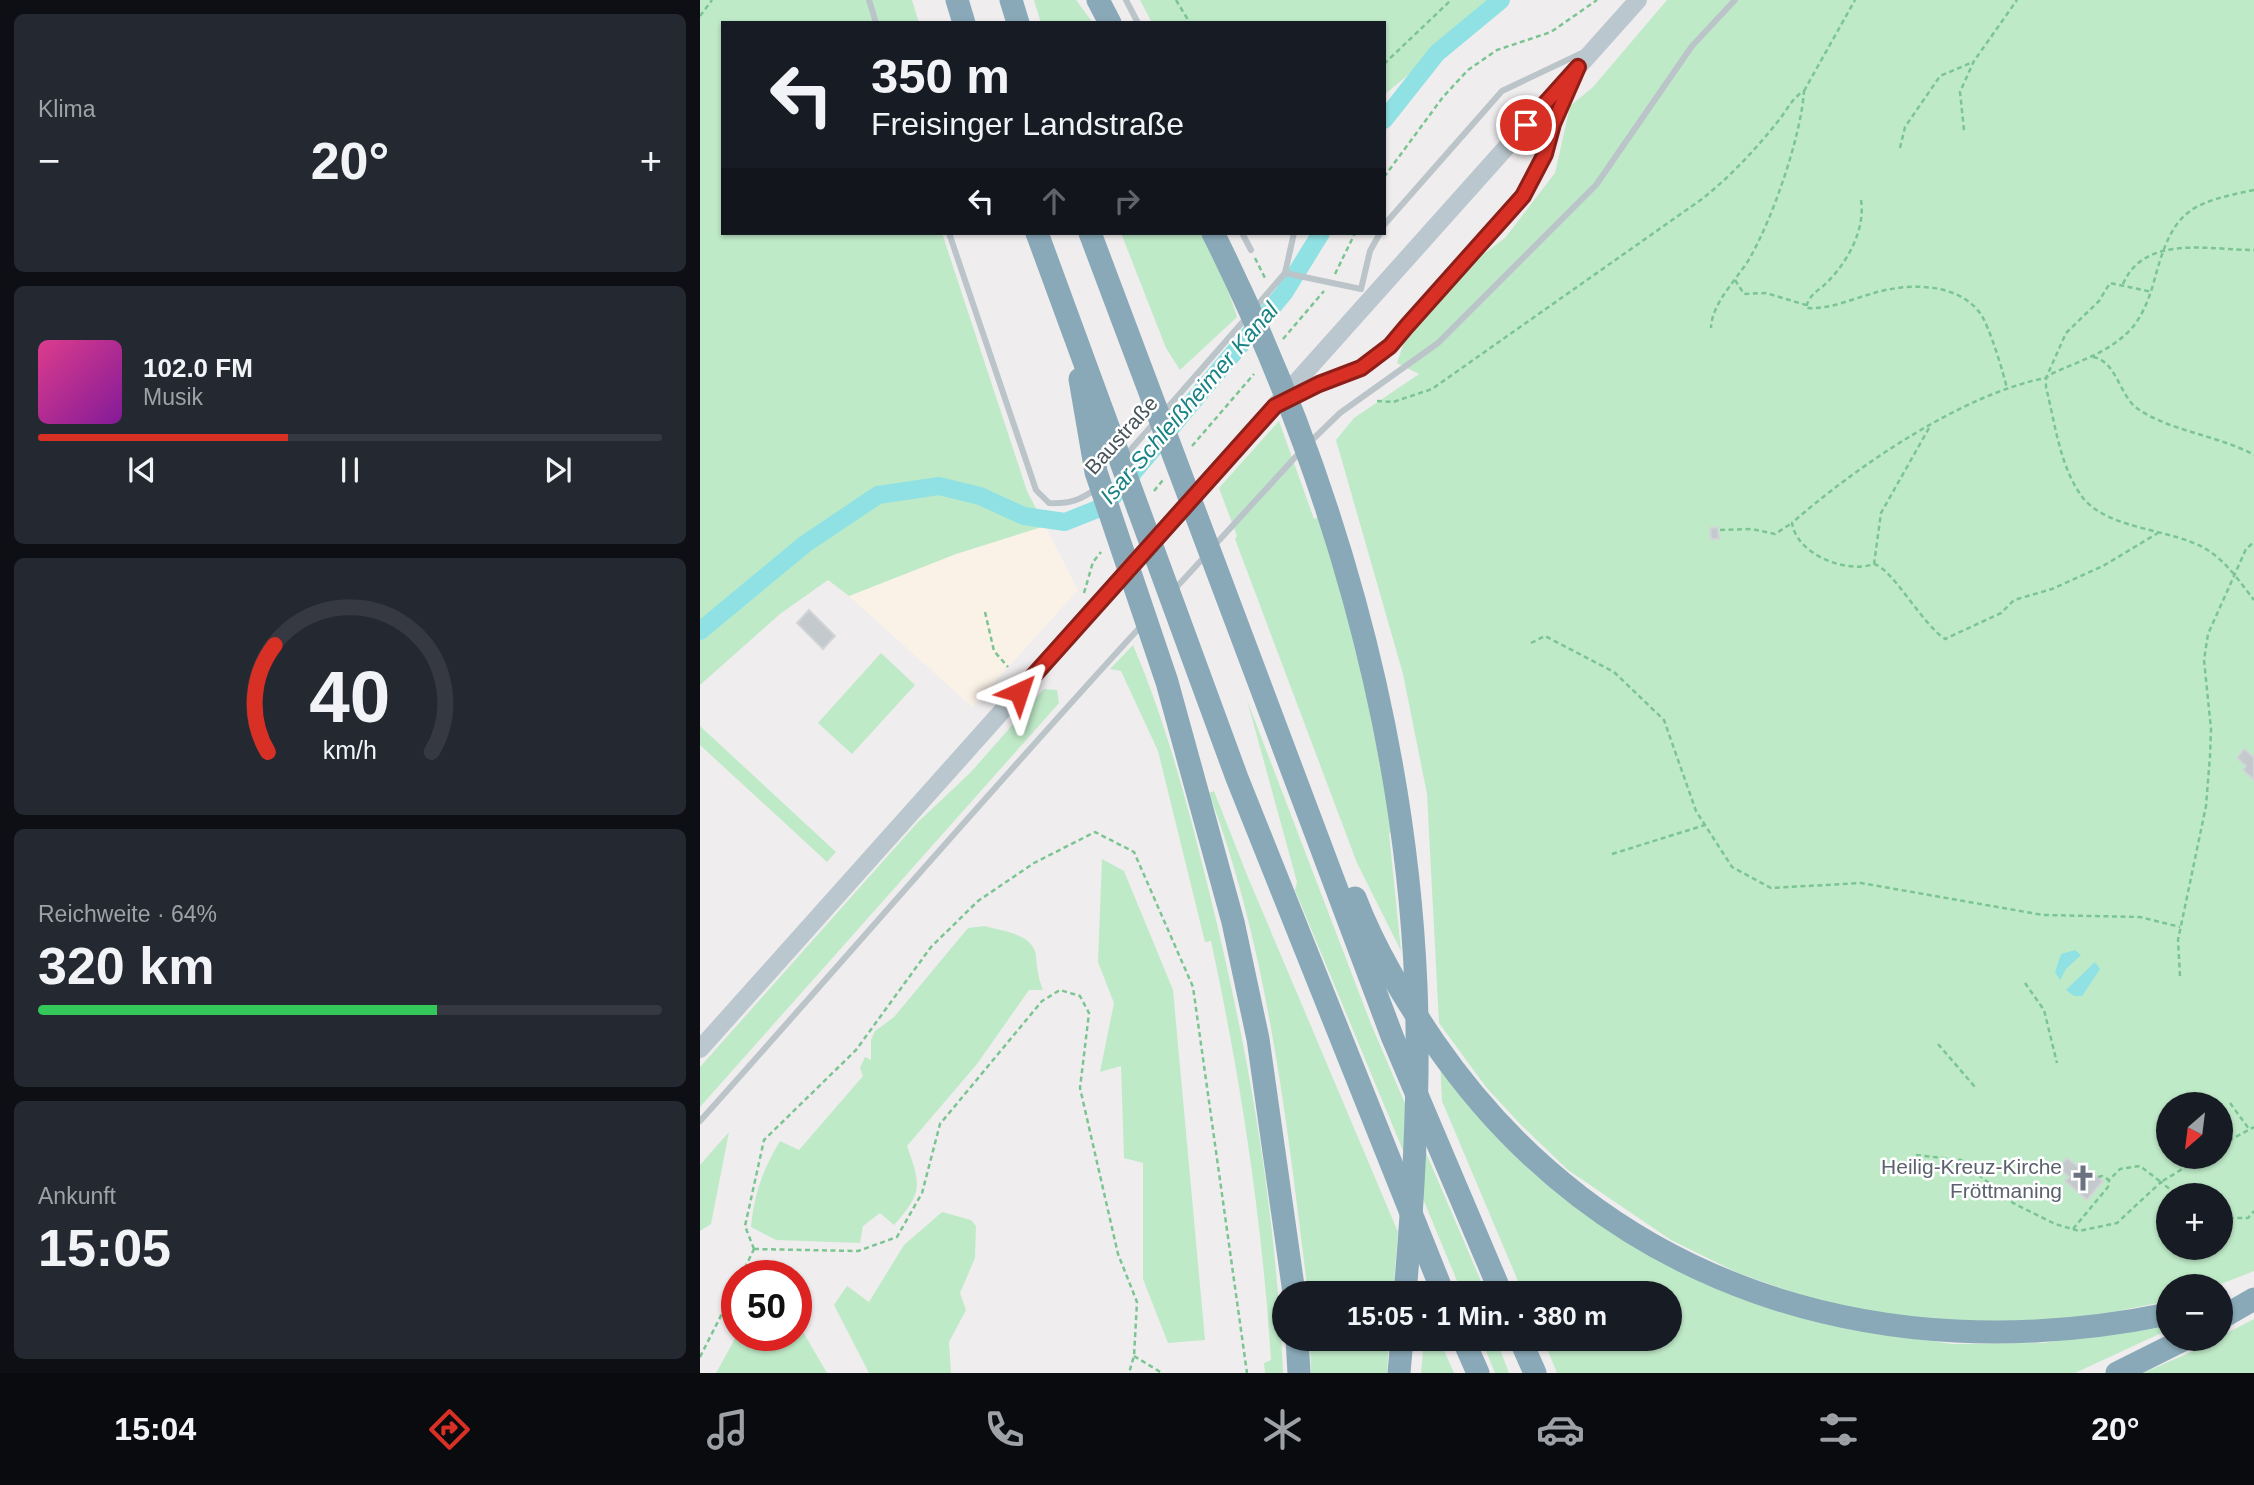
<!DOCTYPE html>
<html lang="de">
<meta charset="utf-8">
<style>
:root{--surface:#171b24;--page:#242831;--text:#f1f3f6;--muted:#9ea1a6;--line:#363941;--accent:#d93025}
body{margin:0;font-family:Arial,sans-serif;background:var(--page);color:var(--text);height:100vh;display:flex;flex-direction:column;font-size:26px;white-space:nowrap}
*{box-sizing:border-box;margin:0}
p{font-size:23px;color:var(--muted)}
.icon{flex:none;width:38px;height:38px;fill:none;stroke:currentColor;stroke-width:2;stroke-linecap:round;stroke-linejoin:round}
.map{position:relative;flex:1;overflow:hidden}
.details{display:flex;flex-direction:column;gap:14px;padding:14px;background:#0d0f14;width:700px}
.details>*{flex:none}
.hud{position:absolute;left:21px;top:21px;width:665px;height:214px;border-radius:0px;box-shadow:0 2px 5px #0004;background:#171b24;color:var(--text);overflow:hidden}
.needle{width:46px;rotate:208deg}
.buttons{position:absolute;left:1456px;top:1092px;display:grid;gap:14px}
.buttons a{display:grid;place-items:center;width:77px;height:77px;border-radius:50%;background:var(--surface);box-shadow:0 2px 5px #0004;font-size:35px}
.speed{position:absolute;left:21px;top:1260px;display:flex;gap:14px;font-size:35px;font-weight:700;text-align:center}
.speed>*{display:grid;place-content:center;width:91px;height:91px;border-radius:50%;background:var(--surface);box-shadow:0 2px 5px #0004;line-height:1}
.speed .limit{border:10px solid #d22;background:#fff;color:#111}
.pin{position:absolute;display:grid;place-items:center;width:60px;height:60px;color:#fff;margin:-30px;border:4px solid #fff;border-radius:50%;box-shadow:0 2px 7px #0007}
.me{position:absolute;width:77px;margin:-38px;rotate:42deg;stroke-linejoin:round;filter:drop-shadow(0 0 5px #0008)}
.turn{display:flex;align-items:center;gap:24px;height:147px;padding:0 35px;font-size:32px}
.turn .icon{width:91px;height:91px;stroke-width:2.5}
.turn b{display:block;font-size:49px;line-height:60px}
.lanes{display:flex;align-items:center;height:66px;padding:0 35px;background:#0003;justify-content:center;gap:35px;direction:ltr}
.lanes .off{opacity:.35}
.big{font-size:52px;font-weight:800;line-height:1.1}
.details .card{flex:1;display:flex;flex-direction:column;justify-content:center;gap:10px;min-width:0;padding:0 24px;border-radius:10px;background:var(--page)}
.details .dial{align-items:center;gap:0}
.dial svg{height:182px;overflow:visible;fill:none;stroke:var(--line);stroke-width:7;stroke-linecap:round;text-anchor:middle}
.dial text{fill:var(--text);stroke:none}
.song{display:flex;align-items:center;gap:21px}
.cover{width:84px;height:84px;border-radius:10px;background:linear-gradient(135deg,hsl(330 70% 55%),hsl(290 70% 35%))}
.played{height:7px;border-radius:4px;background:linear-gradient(90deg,var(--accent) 40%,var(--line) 40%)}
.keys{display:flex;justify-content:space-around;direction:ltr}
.heat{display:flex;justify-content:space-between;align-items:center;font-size:38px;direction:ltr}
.charge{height:10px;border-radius:5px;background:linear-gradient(90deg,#34c759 64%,var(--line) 0)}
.trip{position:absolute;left:572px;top:1281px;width:410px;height:70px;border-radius:35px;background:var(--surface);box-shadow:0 2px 5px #0004;font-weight:800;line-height:70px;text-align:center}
.dock{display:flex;height:112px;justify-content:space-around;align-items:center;background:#090b0e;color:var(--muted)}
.dock .icon{width:49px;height:49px}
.dock .on{color:var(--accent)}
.dock b{font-size:32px;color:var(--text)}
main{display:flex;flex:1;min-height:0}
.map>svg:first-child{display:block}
.commercial{fill:#faf1e7}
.green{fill:#bfeac8;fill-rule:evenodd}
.water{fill:#90e1e3}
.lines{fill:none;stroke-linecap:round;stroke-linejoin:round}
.canal{stroke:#90e1e3;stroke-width:18}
.building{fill:#c4c9cd;stroke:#d2d5d8;stroke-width:2}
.path{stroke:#7bc592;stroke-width:2.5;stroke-dasharray:5 3.5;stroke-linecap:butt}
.service{stroke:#bac4c9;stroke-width:6}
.secondary{stroke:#bac7ce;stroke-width:18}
.motorway{stroke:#89a9b8;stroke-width:23}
.route-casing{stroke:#8d1f18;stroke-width:18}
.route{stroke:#d93025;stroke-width:12}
.labels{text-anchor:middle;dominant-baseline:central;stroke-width:5;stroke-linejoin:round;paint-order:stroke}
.street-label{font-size:21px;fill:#475459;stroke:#fff}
.worship-label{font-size:21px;fill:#5b616d;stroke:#fff;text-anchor:end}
.water-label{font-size:23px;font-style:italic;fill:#188385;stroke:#fff}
</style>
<main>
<section class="details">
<div class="card"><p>Klima</p>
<div class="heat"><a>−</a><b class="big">20°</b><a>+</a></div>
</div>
<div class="card">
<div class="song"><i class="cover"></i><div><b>102.0 FM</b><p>Musik</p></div></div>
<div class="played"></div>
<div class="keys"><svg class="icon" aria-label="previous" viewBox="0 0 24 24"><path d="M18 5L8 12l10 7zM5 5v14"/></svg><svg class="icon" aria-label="pause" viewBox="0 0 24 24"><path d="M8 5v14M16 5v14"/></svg><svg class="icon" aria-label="next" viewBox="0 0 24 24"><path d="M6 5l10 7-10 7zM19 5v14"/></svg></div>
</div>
<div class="card dial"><svg viewBox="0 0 100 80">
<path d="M14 69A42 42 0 1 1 86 69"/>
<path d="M14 69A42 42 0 0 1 17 22" stroke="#d93025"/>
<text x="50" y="56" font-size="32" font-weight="700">40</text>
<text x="50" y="72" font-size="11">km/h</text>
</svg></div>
<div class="card"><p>Reichweite · 64%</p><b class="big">320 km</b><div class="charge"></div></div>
<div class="card"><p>Ankunft</p><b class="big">15:05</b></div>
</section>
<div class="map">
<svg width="1554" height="1373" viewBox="0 0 1554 1373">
<rect width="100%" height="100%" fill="#f0edee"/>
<polygon class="commercial" points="345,526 378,590 272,707 149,596 256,554"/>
<g class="green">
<polygon points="0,0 212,0 219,23 23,23 23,233 242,233 327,491 345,526 256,554 149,596 128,580 80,614 0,685"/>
<polygon points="334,0 376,0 393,23 341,23"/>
<polygon points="440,0 798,0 684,95 684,23 452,23"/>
<path d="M967,0h587v1271l-38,15h-48v15l-85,17 -102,6 -97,-7 -83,-22 -63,-22 -67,-33 -103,-70 -47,-45 -35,-38 -47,-64 -12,-229 -24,-120 -67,-234 18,-22 65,-44 -22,-11 8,-24 52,-65 48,-36 50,-65 15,-67 23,-19zM1468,1104h53v53h-53zM1468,1195h53v53h-53z"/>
<polygon points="421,233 504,233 521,269 537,317 480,370 466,348"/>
<polygon points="579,421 614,519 621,516 655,637 693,832 689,833 701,951 657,863 535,539 537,536 519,488"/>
<path d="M433,645c33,77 55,161 75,242 40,160 68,321 75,486h-18l-1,-10 7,-3c-9,-141 -30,-280 -60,-419l-6,1 -47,-191 -37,-80 -11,-2z"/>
<polygon points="181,653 215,685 152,754 118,723"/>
<polygon points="344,689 357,690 359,703 0,1107 0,1067 217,823 271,772"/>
<polygon points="547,700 671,1024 786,1293 762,1293 595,890 597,882"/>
<polygon points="0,726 136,852 127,862 0,745"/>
<path d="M514,791l33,84 151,357 -5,61h-85c-21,-167 -39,-341 -99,-500z"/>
<polygon points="402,859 424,871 473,990 505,1340 468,1343 443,1279 443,1163 424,1158 421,1066 400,1072 414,1003 398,962"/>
<path d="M285,926c17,5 49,8 51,30 1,13 2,21 7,34h-14l-52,74 -70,82c14,39 16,47 -13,79l-14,-12 -17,13 -3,17 -84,-3 -25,-13c3,-33 12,-58 29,-86l19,9 64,-74 -3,-8 5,-11 6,3v-20l4,-9 19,-14 74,-89z"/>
<polygon points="740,1060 817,1151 1052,1301 1147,1329 1253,1344 1343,1343 1423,1331 1468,1320 1468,1330 1375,1373 857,1373 843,1339 970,1339 970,1293 823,1293 742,1101"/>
<polygon points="29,1132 11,1224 0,1231 0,1165"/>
<polygon points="242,1212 271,1220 276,1226 275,1258 260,1293 266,1310 249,1342 251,1373 169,1373 134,1305 147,1286 169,1302 204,1245"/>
<polygon points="1554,1319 1554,1373 1443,1373 1521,1339 1521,1336"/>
<polygon points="96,1320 127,1373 16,1373 37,1335 96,1335"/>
<polygon points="610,1339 689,1339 687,1373 611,1373"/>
<polygon points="724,1339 739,1339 754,1373 721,1373"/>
<polygon points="781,1339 796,1339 809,1373 795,1373"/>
</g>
<g class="water">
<polygon points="1375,950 1381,955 1366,969 1360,980 1355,972 1361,954"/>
<polygon points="1395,962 1400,969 1382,996 1374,996 1366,990"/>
</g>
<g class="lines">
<g class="canal">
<polyline points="684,120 737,53 801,0"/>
<polyline points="0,631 105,544 178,495 239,486 280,496 324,516 365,522 405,506 584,293 621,233"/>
</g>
</g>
<g class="building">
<polygon points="1018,527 1019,539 1011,539 1010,528"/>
<polygon points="109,610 135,636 123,649 97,623"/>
<polygon points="1544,749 1554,757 1554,780 1543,770 1546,766 1537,758"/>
<polygon points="1367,1158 1377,1166 1380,1162 1403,1181 1387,1200 1365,1181 1369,1177 1359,1168"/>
</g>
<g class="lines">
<g class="path">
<polyline points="476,0 490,23"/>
<polyline points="0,16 12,0"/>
<polyline points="684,64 751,0"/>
<polyline points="1104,91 1155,0"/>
<polyline points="1264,130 1260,92 1274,61 1317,0"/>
<polyline points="1200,148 1205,127 1240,76 1273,62"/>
<polyline points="684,177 743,97 768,70 797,50 851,32 897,0"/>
<path d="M1554,190c-63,13 -80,19 -98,84 -5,19 -11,38 -24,54 -22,24 -50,32 -79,45l-7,5v9c9,36 14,81 37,111 26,32 90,31 123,51 20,12 34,33 48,51"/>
<path d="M1161,200c5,31 -16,67 -39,87 -8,6 -14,11 -16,21 22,2 46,-9 68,-15 33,-10 83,-11 106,20 9,12 24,61 27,76"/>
<polyline points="555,258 566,280"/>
<polyline points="635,274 655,233"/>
<polyline points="1035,280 1044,294 1066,293 1106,305"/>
<path d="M1423,284c21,-50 87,-34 131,-34"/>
<polyline points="583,339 624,291"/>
<path d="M1393,357c24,4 26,39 45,52 34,23 80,26 116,46"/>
<path d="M677,401l16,1 39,-13 270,-190c29,-23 54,-50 77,-79 8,-10 13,-22 25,-29 -3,45 -30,123 -52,163 -12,23 -40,47 -41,74"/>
<path d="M1229,428l-48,85 -7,51c-27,10 -77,-9 -82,-41 62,-55 172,-130 254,-145l20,-45 33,-32 11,-18 42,9"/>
<polyline points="492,446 554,374"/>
<polyline points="454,491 463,480"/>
<polyline points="1020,530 1052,529 1075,534 1092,523"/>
<path d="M1174,564c18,4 48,60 71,75l56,-26 13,-13 38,-11 51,-23 55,-33"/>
<polyline points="384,593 393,562 401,552"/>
<polyline points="285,612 294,651 308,667"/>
<polyline points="831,643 845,636 914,672 964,720 996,811 1032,867 1071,888 1161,883 1343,915 1440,917 1480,927"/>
<polyline points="912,854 1005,825"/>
<polyline points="1480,976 1478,940 1506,806 1510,756 1511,729 1504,660 1508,634 1546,549 1554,542"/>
<polyline points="1325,983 1344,1010 1357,1063"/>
<polyline points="1238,1044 1275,1087"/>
<polyline points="1530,1103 1549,1129"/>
<polyline points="1521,1145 1554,1127"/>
<polyline points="1216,1155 1261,1160 1313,1203 1355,1224 1379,1231 1417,1223 1461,1182 1477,1195"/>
<polyline points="1398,1177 1402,1176 1409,1180 1420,1169 1440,1166 1461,1182 1502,1157"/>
<polyline points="1521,1214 1532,1218 1548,1218 1554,1211"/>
<polyline points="1373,1229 1408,1187 1409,1180"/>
<polyline points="54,1249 45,1226 64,1140 156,1050 231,947 278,901 334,863 395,832 434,852 493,987 547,1373"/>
<polyline points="54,1249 158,1251 197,1237 222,1193 240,1124 342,1001 360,990 380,996 389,1013 380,1088 418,1254 437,1302 434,1356 429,1373"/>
<polyline points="41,1276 54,1249"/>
<polyline points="434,1356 462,1373"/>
<polyline points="0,1357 37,1284"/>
</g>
<g class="service">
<polyline points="169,0 176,23"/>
<polyline points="426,0 438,23"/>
<polyline points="684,225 802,91 882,53"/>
<path d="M249,233l87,257 13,13c21,1 32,-3 48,-15"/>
<polyline points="542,233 551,250"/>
<polyline points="585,273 594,233"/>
<polyline points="661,289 670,251 680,233"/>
<polyline points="554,309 585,273 661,289"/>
<polyline points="593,397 661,368 690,346 823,196 845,154 869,87"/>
<polyline points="462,414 547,317"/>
<polyline points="608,444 640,413 738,343 896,185 992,46 1035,0"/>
<polyline points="425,456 455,422"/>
<polyline points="513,547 600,452"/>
<polyline points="473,591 506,555"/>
<path d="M0,1121c148,-165 292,-333 442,-496"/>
</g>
<polyline class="secondary" points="0,1049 938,0"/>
<g class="motorway">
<polyline points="257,0 264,23"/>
<polyline points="311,0 318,23"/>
<polyline points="398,0 410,23"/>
<polyline points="337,233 537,778 743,1293"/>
<polyline points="390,233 692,1036 801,1293"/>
<path d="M513,233c116,232 192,493 203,753 4,103 -2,205 -11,307"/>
<polyline points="380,379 396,472 467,682 533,922 558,1039 594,1293"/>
<path d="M655,898c20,52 48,98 79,144 169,246 447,331 734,272"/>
<polyline points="1521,1318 1554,1299"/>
<polyline points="597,1339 599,1373"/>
<polyline points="763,1339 778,1373"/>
<polyline points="820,1339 835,1373"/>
<polyline points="699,1373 702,1339"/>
<polyline points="1417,1373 1485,1339"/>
</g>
</g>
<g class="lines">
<g class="route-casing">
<polyline id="route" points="319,692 575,406 619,384 661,368 690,346 706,327 823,196 845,154 853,124 878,67 826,125"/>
</g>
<use href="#route" class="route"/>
</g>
<defs>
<g id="church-bare" transform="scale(2.1)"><path d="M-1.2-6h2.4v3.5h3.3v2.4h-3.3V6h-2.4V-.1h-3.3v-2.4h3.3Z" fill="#6b7280" stroke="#fff" stroke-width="2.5" paint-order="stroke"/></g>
</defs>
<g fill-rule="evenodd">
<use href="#church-bare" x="1383" y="1178"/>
</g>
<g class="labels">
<g class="street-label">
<text transform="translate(421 435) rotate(-48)">Baustraße</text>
</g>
<g class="worship-label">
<text x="1362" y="1166">Heilig-Kreuz-Kirche<tspan x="1362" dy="24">Fröttmaning</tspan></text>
</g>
<g class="water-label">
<text transform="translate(489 403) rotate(-49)">Isar-Schleißheimer Kanal</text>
</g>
</g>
</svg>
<div class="buttons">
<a><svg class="needle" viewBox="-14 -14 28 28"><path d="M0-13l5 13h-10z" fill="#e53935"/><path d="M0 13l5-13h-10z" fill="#9ea1a6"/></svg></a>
<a>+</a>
<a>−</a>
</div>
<div class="speed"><div class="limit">50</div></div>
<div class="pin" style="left:826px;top:125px;background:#d93025"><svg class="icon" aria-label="arrive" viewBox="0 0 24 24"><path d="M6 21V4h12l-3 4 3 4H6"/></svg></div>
<svg class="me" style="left:319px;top:692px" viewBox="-20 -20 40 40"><path d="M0-17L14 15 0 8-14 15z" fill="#d93025" stroke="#fff" stroke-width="4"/></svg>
<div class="trip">15:05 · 1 Min. · 380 m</div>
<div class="hud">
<div class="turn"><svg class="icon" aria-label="left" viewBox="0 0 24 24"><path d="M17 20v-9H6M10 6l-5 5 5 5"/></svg><div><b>350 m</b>Freisinger Landstraße</div></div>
<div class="lanes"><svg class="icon" aria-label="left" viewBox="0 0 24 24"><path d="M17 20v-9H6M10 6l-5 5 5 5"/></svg><svg class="icon off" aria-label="ahead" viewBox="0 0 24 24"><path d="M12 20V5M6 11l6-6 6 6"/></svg><svg class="icon off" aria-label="right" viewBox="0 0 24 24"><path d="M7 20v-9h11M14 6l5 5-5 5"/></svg></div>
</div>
</div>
</main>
<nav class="dock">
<b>15:04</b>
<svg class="icon on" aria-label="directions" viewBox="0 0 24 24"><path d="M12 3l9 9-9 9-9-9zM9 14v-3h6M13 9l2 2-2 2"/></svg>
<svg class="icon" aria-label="music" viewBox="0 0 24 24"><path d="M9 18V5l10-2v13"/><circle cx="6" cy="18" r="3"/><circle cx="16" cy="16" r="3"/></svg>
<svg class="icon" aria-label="phone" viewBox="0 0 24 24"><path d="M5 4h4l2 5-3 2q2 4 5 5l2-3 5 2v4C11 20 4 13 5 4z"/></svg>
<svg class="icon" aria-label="climate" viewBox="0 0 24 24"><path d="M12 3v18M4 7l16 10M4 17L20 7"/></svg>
<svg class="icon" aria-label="car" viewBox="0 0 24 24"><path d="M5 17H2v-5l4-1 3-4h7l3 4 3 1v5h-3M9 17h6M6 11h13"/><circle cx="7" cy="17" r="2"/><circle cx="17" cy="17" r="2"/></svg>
<svg class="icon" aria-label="filters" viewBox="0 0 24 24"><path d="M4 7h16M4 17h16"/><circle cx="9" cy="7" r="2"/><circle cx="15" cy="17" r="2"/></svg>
<b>20°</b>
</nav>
